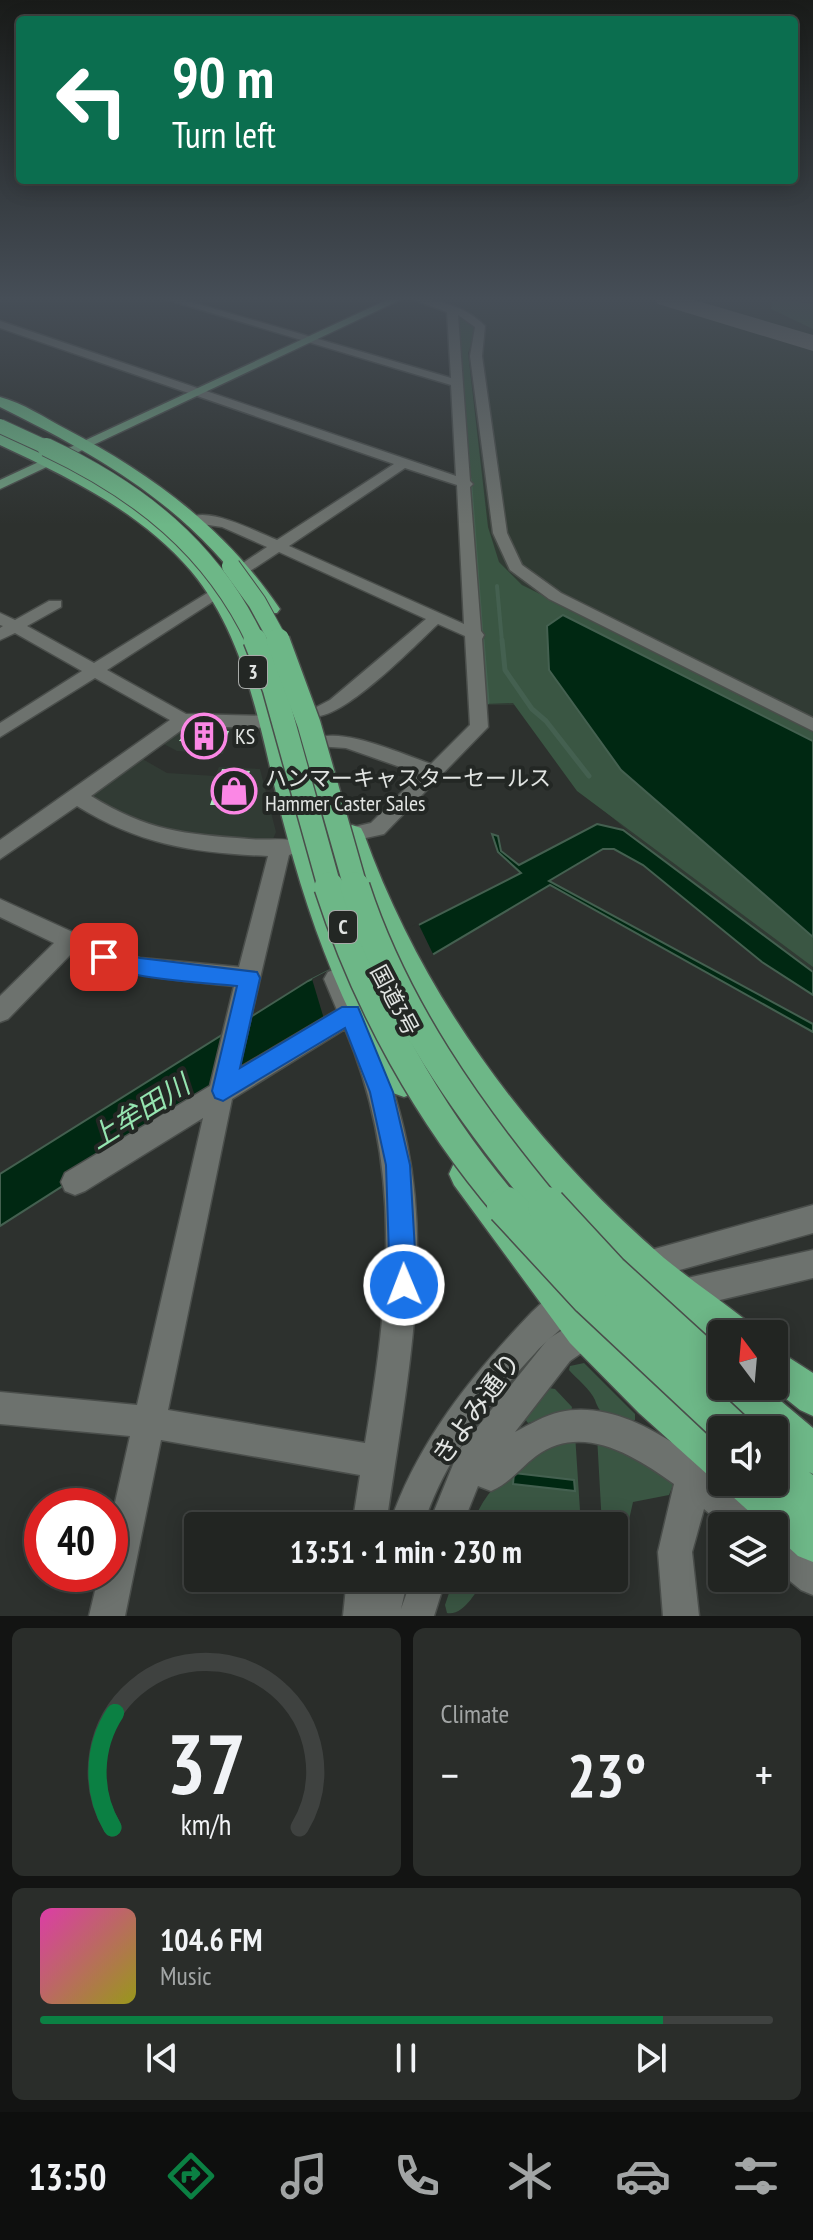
<!DOCTYPE html>
<meta charset="utf-8">
<style>
:root{--surface:#222522;--page:#2a2d2a;--text:#f1f3f6;--muted:#a2a5a5;--line:#3f4240;--accent:#0b8043}
body{margin:0;font-family:"PT Sans Narrow","Noto Sans JP",sans-serif;background:var(--page);color:var(--text);height:100vh;display:flex;flex-direction:column;font-size:30px;white-space:nowrap}
*{box-sizing:border-box;margin:0}
p{font-size:26px;color:var(--muted)}
.icon{flex:none;width:44px;height:44px;fill:none;stroke:currentColor;stroke-width:2;stroke-linecap:round;stroke-linejoin:round}
.map{position:relative;height:1616px;overflow:hidden}
.drawer{display:flex;flex-direction:column;gap:12px;padding:12px;background:#131413;flex:1}
.drawer>*{flex:none}
.guide{position:absolute;left:16px;top:16px;width:782px;height:168px;border-radius:8px;box-shadow:0 4px 20px #0003,0 0 0 2px var(--line);background:#0b6e4f;color:#fff;overflow:hidden}
.needle{width:52px;rotate:344deg}
.fabs{position:absolute;left:708px;top:1320px;display:grid;gap:16px}
.fabs a{display:grid;place-items:center;width:80px;height:80px;border-radius:8px;background:var(--surface);box-shadow:0 4px 20px #0003,0 0 0 2px var(--line);font-size:40px}
.speed{position:absolute;left:24px;top:1488px;display:flex;gap:16px;font-size:40px;font-weight:700;text-align:center}
.speed>*{display:grid;place-content:center;width:104px;height:104px;border-radius:50%;background:var(--surface);box-shadow:0 4px 20px #0003,0 0 0 2px var(--line);line-height:1}
.speed .limit{border:12px solid #d22;background:#fff;color:#111}
.pin{position:absolute;display:grid;place-items:center;width:68px;height:68px;color:#fff;margin:-34px;border-radius:16px;box-shadow:0 4px 12px #0006}
.me{position:absolute;width:88px;margin:-44px;rotate:359deg;stroke-linejoin:round;filter:drop-shadow(0 0 6px #0008)}
.turn{display:flex;align-items:center;gap:28px;height:168px;padding:0 24px;font-size:36px}
.turn .icon{width:104px;height:104px;stroke-width:2.5}
.turn b{display:block;font-size:56px;line-height:68px}
.big{font-size:60px;font-weight:600;line-height:1.1}
.drawer .card{flex:1;display:flex;flex-direction:column;justify-content:center;gap:12px;min-width:0;padding:0 28px;border-radius:12px;background:var(--page)}
.drawer .dial{align-items:center;gap:0}
.dial svg{height:208px;overflow:visible;fill:none;stroke:var(--line);stroke-width:7;stroke-linecap:round;text-anchor:middle}
.dial text{fill:var(--text);stroke:none}
.song{display:flex;align-items:center;gap:24px}
.cover{width:96px;height:96px;border-radius:12px;background:linear-gradient(135deg,hsl(320 70% 55%),hsl(60 70% 35%))}
.played{height:8px;border-radius:4px;background:linear-gradient(90deg,var(--accent) 85%,var(--line) 85%)}
.keys{display:flex;justify-content:space-around;direction:ltr}
.heat{display:flex;justify-content:space-between;align-items:center;font-size:44px;direction:ltr}
.drawer .tiles{flex:1;display:grid;gap:12px;grid-template-columns:1fr 1fr}
.card:last-child{grid-column:span 2}
.trip{position:absolute;left:184px;top:1512px;width:444px;height:80px;border-radius:8px;background:var(--surface);box-shadow:0 4px 20px #0003,0 0 0 2px var(--line);font-weight:600;line-height:80px;text-align:center}
.tabs{display:flex;height:128px;justify-content:space-around;align-items:center;background:#0e0f0e;color:var(--muted)}
.tabs .icon{width:56px;height:56px}
.tabs .current{color:var(--accent)}
.tabs b{font-size:36px;color:var(--text)}
.map>svg:first-child{display:block}
.built{fill:#313b34}
.green{fill:#3a5643}
.water{fill:#002812;stroke:#446050;stroke-width:2}
.pier{fill:#2d312e}
.lines{fill:none;stroke-linecap:round;stroke-linejoin:round}
.stream-far1{stroke:#446050;stroke-width:4}
.stream{stroke:#446050;stroke-width:5}
.taxiway{fill:#727572;fill-rule:evenodd}
.building{fill:#aee5c0}
.minor-casing{stroke:#4a4e4b;stroke-width:3}
.major-casing{stroke:#4a4e4b;stroke-width:3}
.highway-casing{stroke:#4a4e4b;stroke-width:3}
.minor{fill:#6d726e;fill-rule:evenodd}
.major{fill:#6d9b7d;fill-rule:evenodd}
.highway{fill:#6db787;fill-rule:evenodd}
.highway-bridge-far4-casing{stroke:#4a4e4b;stroke-width:16;stroke-linecap:butt}
.highway-bridge-far3-casing{stroke:#4a4e4b;stroke-width:20;stroke-linecap:butt}
.highway-bridge-far2-casing{stroke:#4a4e4b;stroke-width:26;stroke-linecap:butt}
.highway-bridge-far1-casing{stroke:#4a4e4b;stroke-width:32;stroke-linecap:butt}
.highway-bridge-casing{stroke:#4a4e4b;stroke-width:41;stroke-linecap:butt}
.highway-bridge-far4{stroke:#6db787;stroke-width:14}
.highway-bridge-far3{stroke:#6db787;stroke-width:18}
.highway-bridge-far2{stroke:#6db787;stroke-width:23}
.highway-bridge-far1{stroke:#6db787;stroke-width:29}
.highway-bridge{stroke:#6db787;stroke-width:38}
.route{fill:#1a73e8;stroke:#114b97;stroke-width:2}
.labels{text-anchor:middle;dominant-baseline:central;stroke-width:8;stroke-linejoin:round;paint-order:stroke}
.shield{fill:#232724;stroke:#a8aba9;stroke-width:2}
.shield-label{font-size:20px;font-weight:bold;fill:#e1e4e2}
.poi-label{font-size:22px;fill:#e1e4e2;stroke:#232724;text-anchor:start}
.street-label{font-size:22px;fill:#e1e4e2;stroke:#232724}
.near-street-label{font-size:26px;fill:#e1e4e2;stroke:#232724}
.near-water-label{font-size:28px;font-style:italic;fill:#95e4b0;stroke:#232724}
</style>
<div class="map">
<svg width="813" height="1616" viewBox="0 0 813 1616">
<rect width="100%" height="100%" fill="#2d312e"/>
<g class="built">
<polygon points="435,299 813,299 813,979 749,936 578,788 522,705 488,705 469,363 457,305"/>
<polygon points="186,724 232,726 223,754 177,751 160,742"/>
<polygon points="139,757 167,773 215,776 219,767 260,769 276,832 273,839 267,843 169,837 83,796"/>
</g>
<g class="green">
<polygon points="781,300 813,304 813,329 771,309 772,302"/>
<polygon points="456,316 471,323 476,332 468,353 488,527 499,562 522,585 813,730 813,967 577,791 513,703 484,704"/>
<path d="M584,1363l51,51v6c-21,1 -34,-1 -40,-20 -4,-10 -19,-22 -26,-30l1,-4z"/>
<polygon points="549,1388 555,1389 572,1407 571,1412 528,1423 525,1419"/>
<path d="M575,1434l6,92h-109c17,-51 59,-69 103,-92z"/>
<polygon points="597,1436 666,1474 673,1485 669,1495 633,1502 626,1533 614,1533 614,1526 602,1526"/>
<path d="M454,1578h32c-10,12 -21,38 -39,35l-2,-8z"/>
</g>
<g class="water">
<polygon points="563,615 813,741 813,937 621,770 549,670 547,626"/>
<polygon points="597,824 623,830 813,972 813,995 762,962 643,865 614,849 603,849 549,881 813,1024 813,1032 550,885 324,1019 0,1226 0,1174 308,981 521,873 498,852 492,834 498,836 501,851 519,865"/>
<polygon points="514,1473 574,1480 575,1491 513,1484"/>
</g>
<polygon class="pier" points="418,923 434,956 324,1019 312,979"/>
<g class="lines">
<g class="stream-far1">
<polyline points="470,480 482,642"/>
<polyline points="497,586 502,642"/>
</g>
<g class="stream">
<polyline points="482,640 487,702"/>
<polyline points="502,640 505,670 532,709 546,721 589,776"/>
</g>
<polygon class="taxiway" points="654,299 691,299 813,335 813,351 658,304"/>
</g>
<g class="building">
<polygon points="188,729 217,730 229,731 224,744 179,741"/>
<polygon points="222,769 250,771 246,782 255,783 248,805 210,805"/>
</g>
<g class="lines">
<g class="minor-casing">
<g id="minor">
<path d="M165,299h16l270,79 -4,-66 -35,-13c26,0 55,8 73,27l-3,30 25,177 15,32 39,28 252,125v13l-264,-132 -39,-29 -17,-37 -23,-177 5,-29 -17,-12 12,166 3,3 -3,3 11,144 3,4 -2,4 6,88 -104,107 -32,7 -7,-2 -3,-5 3,-5 26,-6 49,-49 -74,-26 -30,-2 -2,-4c17,-20 93,14 117,22l39,-39 -5,-89 -27,-12c-23,21 -98,100 -128,92l-3,-4 23,-12 96,-81 -147,-67 -29,19h-10v-6l27,-18 -45,-20 -27,-4 -7,-4c19,-14 68,13 89,21l117,-76 -394,-136v-7l456,155 -5,-91zM405,468l52,17 7,139 -175,-78z"/>
<path d="M217,587l8,5 -2,3 -116,75 79,44 85,2 9,6 -9,6 -84,-2 -96,70c57,35 92,38 158,43 16,2 35,-2 49,3l3,5 -3,5 -9,3 -50,213 98,-58 -13,-31 4,-7 8,-3 8,3c28,55 51,112 63,172 26,125 -4,258 -21,382h-34l8,-51 -199,-35 -36,176h-36l10,-42h11v-49l20,-89 -130,-12v-32l137,13 66,-287 -118,73 -10,4 -10,-4 -4,-9 4,-9 145,-87 24,-100c-56,-6 -109,-8 -161,-34l-65,67 -8,3v-26l54,-53 -54,-26v-18l110,50 30,9 99,9 29,-111c-73,-3 -128,-11 -191,-50l-77,53v-19l170,-120 -75,-42 -95,59v-14l82,-52 -67,-38 -15,7v-12l3,-2 -3,-1v-12l15,7 34,-19h12v6l-34,19 67,37zM345,1029c59,138 44,271 20,414l-197,-33 64,-311z"/>
<polygon points="813,1205 813,1233 640,1281 630,1277 626,1267 630,1257 640,1253"/>
<polygon points="813,1250 813,1278 678,1310 668,1305 663,1295 668,1285 678,1280"/>
<path d="M571,1284l10,5 5,10c-8,20 -35,36 -50,53 -47,51 -92,107 -113,174h-34c28,-84 83,-151 143,-214l16,-15z"/>
<path d="M592,1312l11,4 4,11 -4,11 -33,23 -55,71c14,-7 30,-17 45,-20 74,-16 151,59 202,102l5,12h-43l-20,-17 -12,43 7,64h-36l-5,-64 16,-68c-39,-28 -92,-62 -138,-28 -16,12 -27,28 -45,35l-13,-5 -16,40h-34l31,-76 89,-111z"/>
<polygon points="774,1528 786,1533 813,1555 813,1595 801,1590 774,1568"/>
<polygon points="347,1578 408,1578 401,1609 412,1578 446,1578 434,1616 343,1616"/>
</g>
</g>
<g class="major-casing">
<polygon id="major" points="389,299 402,299 0,489 0,480"/>
</g>
<g class="highway-casing">
<g id="highway">
<path d="M0,397c23,6 45,21 66,32 86,45 159,99 214,180l-3,4h-14c-70,-103 -154,-152 -263,-206z"/>
<path d="M0,434c34,9 68,31 99,48 182,102 172,245 233,421 13,38 28,76 47,112 13,23 29,44 40,68l-4,10 -11,4 -11,-4c-49,-81 -82,-166 -106,-257 -25,-89 -35,-192 -96,-265 -50,-59 -123,-94 -191,-126z"/>
<path d="M352,825l9,3 3,6c59,165 168,310 300,424 27,22 56,42 83,63l5,13h-30v13c-174,-130 -314,-306 -382,-513l3,-6z"/>
<polygon points="465,1158 476,1163 596,1317 665,1387 722,1435 722,1481 708,1475 639,1413 570,1343 454,1185 449,1174 454,1163"/>
<polygon points="774,1348 813,1373 813,1416 800,1410 770,1386 774,1386"/>
<polygon points="722,1372 722,1386 763,1386 813,1428 813,1474 809,1472 813,1475 813,1562 798,1556 774,1534 774,1526 765,1526 732,1496 726,1482 774,1482 774,1448 780,1451 774,1446 774,1430 756,1430 721,1399 715,1386"/>
</g>
</g>
<use href="#minor" class="minor"/>
<use href="#major" class="major"/>
<use href="#highway" class="highway"/>
<g class="highway-bridge-far4-casing">
<polyline id="highway-bridge-far4" points="0,426 50,449"/>
</g>
<g class="highway-bridge-far3-casing">
<g id="highway-bridge-far3">
<path d="M46,447c93,44 166,101 210,195"/>
<polyline points="231,566 257,602 279,642"/>
</g>
</g>
<g class="highway-bridge-far2-casing">
<g id="highway-bridge-far2">
<polyline points="255,640 274,688 330,889"/>
<polyline points="278,640 309,724 356,889"/>
</g>
</g>
<g class="highway-bridge-far1-casing">
<g id="highway-bridge-far1">
<path d="M329,887c38,117 99,228 179,321"/>
<path d="M355,887c39,120 113,225 193,321"/>
</g>
</g>
<g class="highway-bridge-casing">
<g id="highway-bridge">
<polyline points="506,1206 590,1297 732,1430"/>
<polyline points="547,1206 609,1273 722,1376"/>
</g>
</g>
<use href="#highway-bridge-far4" class="highway-bridge-far4"/>
<use href="#highway-bridge-far3" class="highway-bridge-far3"/>
<use href="#highway-bridge-far2" class="highway-bridge-far2"/>
<use href="#highway-bridge-far1" class="highway-bridge-far1"/>
<use href="#highway-bridge" class="highway-bridge"/>
</g>
<linearGradient id="sky" x2="0" y2="1"><stop stop-color="#191b19"/><stop offset="0.57" stop-color="#464e57"/><stop offset="1" stop-color="#464e57" stop-opacity="0"/></linearGradient>
<rect width="813" height="525" fill="url(#sky)"/>
<path class="route" d="M104,949l36,9 117,14 3,6 -20,90 102,-61h16l35,85 17,73 7,120 -4,10 -9,4 -10,-4 -4,-10 -4,-120 -16,-73 -25,-64 -122,73 -8,-3 -3,-7 25,-105c-26,-3 -132,-7 -143,-29z"/>
<defs>
<g id="building-ring" transform="scale(2.3)"><circle r="9.5" fill="#232724" stroke="#fb87e5" stroke-width="1.5"/><path d="M-4-6H4V6H1V3H-1V6H-4ZM-2.5-4.3h1.7v1.8h-1.7ZM.8-4.3h1.7v1.8H.8ZM-2.5-1h1.7V.8h-1.7ZM.8-1h1.7V.8H.8Z" fill="#fb87e5"/></g>
<g id="shop-ring" transform="scale(2.3)"><circle r="9.5" fill="#232724" stroke="#fb87e5" stroke-width="1.5"/><path d="M-5-2.5h2.3a2.7 3.5 0 0 1 5.4 0H5L5.5 6h-11ZM-1.5-2.5h3a1.5 2.3 0 0 0-3 0Z" fill="#fb87e5"/></g>
</defs>
<g fill-rule="evenodd">
<use href="#building-ring" x="204" y="736"/>
<use href="#shop-ring" x="234" y="791"/>
</g>
<g class="labels">
<g class="shield">
<rect x="239" y="656" width="28" height="32" rx="6"/>
<rect x="329" y="911" width="28" height="32" rx="6"/>
</g>
<g class="shield-label">
<text x="253" y="672">3</text>
<text x="343" y="927">C</text>
</g>
<g class="poi-label">
<text x="235" y="736">KS</text>
<text x="265" y="778">ハンマーキャスターセールス<tspan x="265" dy="25">Hammer Caster Sales</tspan></text>
</g>
<g class="street-label">
<text transform="translate(395 1000) rotate(62)">国道3号</text>
</g>
<g class="near-street-label">
<text transform="translate(476 1408) rotate(-54)">きよみ通り</text>
</g>
<g class="near-water-label">
<text transform="translate(139 1111) rotate(-32)">上牟田川</text>
</g>
</g>
</svg>
<div class="fabs">
<a><svg class="needle" viewBox="-14 -14 28 28"><path d="M0-13l5 13h-10z" fill="#e53935"/><path d="M0 13l5-13h-10z" fill="#a2a5a5"/></svg></a>
<a><svg class="icon" aria-label="sound" viewBox="0 0 24 24"><path d="M4 9h4l5-4v14l-5-4H4zM17 9q2 3 0 6"/></svg></a>
<a><svg class="icon" aria-label="layers" viewBox="0 0 24 24"><path d="M12 4l9 5-9 5-9-5zM3 14l9 5 9-5"/></svg></a>
</div>
<div class="speed"><div class="limit">40</div></div>
<div class="pin" style="left:104px;top:957px;background:#d93025"><svg class="icon" aria-label="arrive" viewBox="0 0 24 24"><path d="M6 21V4h12l-3 4 3 4H6"/></svg></div>
<svg class="me" style="left:404px;top:1285px" viewBox="-20 -20 40 40"><circle r="17" fill="#1a73e8" stroke="#fff" stroke-width="3"/><path d="M0-11L8 9 0 5-8 9z" fill="#fff"/></svg>
<div class="trip">13:51 · 1 min · 230 m</div>
<div class="guide">
<div class="turn"><svg class="icon" aria-label="left" viewBox="0 0 24 24"><path d="M17 20v-9H6M10 6l-5 5 5 5"/></svg><div><b>90 m</b>Turn left</div></div>
</div>
</div>
<section class="drawer">
<div class="tiles">
<div class="card dial"><svg viewBox="0 0 100 80">
<path d="M14 69A42 42 0 1 1 86 69"/>
<path d="M14 69A42 42 0 0 1 15 25" stroke="#0b8043"/>
<text x="50" y="56" font-size="32" font-weight="700">37</text>
<text x="50" y="72" font-size="11">km/h</text>
</svg></div>
<div class="card"><p>Climate</p>
<div class="heat"><a>−</a><b class="big">23°</b><a>+</a></div>
</div>
<div class="card">
<div class="song"><i class="cover"></i><div><b>104.6 FM</b><p>Music</p></div></div>
<div class="played"></div>
<div class="keys"><svg class="icon" aria-label="previous" viewBox="0 0 24 24"><path d="M18 5L8 12l10 7zM5 5v14"/></svg><svg class="icon" aria-label="pause" viewBox="0 0 24 24"><path d="M8 5v14M16 5v14"/></svg><svg class="icon" aria-label="next" viewBox="0 0 24 24"><path d="M6 5l10 7-10 7zM19 5v14"/></svg></div>
</div>
</div>
</section>
<nav class="tabs">
<b>13:50</b>
<svg class="icon current" aria-label="directions" viewBox="0 0 24 24"><path d="M12 3l9 9-9 9-9-9zM9 14v-3h6M13 9l2 2-2 2"/></svg>
<svg class="icon" aria-label="music" viewBox="0 0 24 24"><path d="M9 18V5l10-2v13"/><circle cx="6" cy="18" r="3"/><circle cx="16" cy="16" r="3"/></svg>
<svg class="icon" aria-label="phone" viewBox="0 0 24 24"><path d="M5 4h4l2 5-3 2q2 4 5 5l2-3 5 2v4C11 20 4 13 5 4z"/></svg>
<svg class="icon" aria-label="climate" viewBox="0 0 24 24"><path d="M12 3v18M4 7l16 10M4 17L20 7"/></svg>
<svg class="icon" aria-label="car" viewBox="0 0 24 24"><path d="M5 17H2v-5l4-1 3-4h7l3 4 3 1v5h-3M9 17h6M6 11h13"/><circle cx="7" cy="17" r="2"/><circle cx="17" cy="17" r="2"/></svg>
<svg class="icon" aria-label="filters" viewBox="0 0 24 24"><path d="M4 7h16M4 17h16"/><circle cx="9" cy="7" r="2"/><circle cx="15" cy="17" r="2"/></svg>
</nav>
